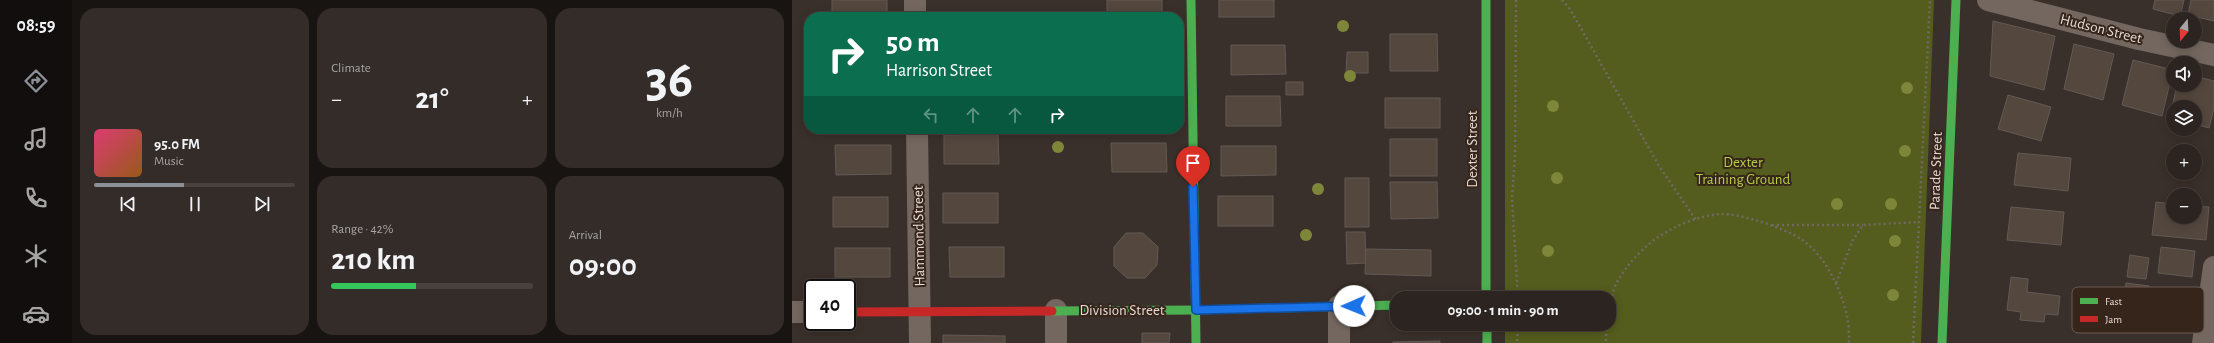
<!DOCTYPE html>
<meta charset="utf-8">
<style>
:root{--surface:#2c2420;--page:#342c29;--text:#f1f3f6;--muted:#a6a4a5;--line:#48413e;--accent:#8c9099}
body{margin:0;font-family:"Alegreya Sans",sans-serif;background:var(--page);color:var(--text);height:100vh;display:flex;flex-direction:column;font-size:15px;white-space:nowrap}
*{box-sizing:border-box;margin:0}
p{font-size:13px;color:var(--muted)}
.icon{flex:none;width:22px;height:22px;fill:none;stroke:currentColor;stroke-width:2;stroke-linecap:round;stroke-linejoin:round}
.map{position:relative;flex:1;overflow:hidden}
.details{display:flex;flex-direction:column;gap:8px;padding:8px;background:#181412;width:720px}
.details>*{flex:none}
.hud{position:absolute;left:12px;top:12px;width:380px;height:122px;border-radius:16px;box-shadow:0 2px 10px #0003,0 0 0 1px var(--line);background:#0b6e4f;color:#fff;overflow:hidden}
.needle{width:26px;rotate:198deg}
.buttons{position:absolute;left:1374px;top:12px;display:grid;gap:8px}
.buttons a{display:grid;place-items:center;width:36px;height:36px;border-radius:50%;background:var(--surface);box-shadow:0 2px 10px #0003,0 0 0 1px var(--line);font-size:20px}
.speed{position:absolute;left:12px;top:279px;display:flex;gap:8px;font-size:20px;font-weight:700;text-align:center}
.speed>*{display:grid;place-content:center;width:52px;height:52px;border-radius:50%;background:var(--surface);box-shadow:0 2px 10px #0003,0 0 0 1px var(--line);line-height:1}
.speed .limit{border:2px solid #111;border-radius:6px;background:#fff;color:#111}
.pin{position:absolute;display:grid;place-items:center;width:34px;height:34px;color:#fff;margin:-41px -17px;border-radius:50% 50% 50% 0;rotate:-45deg;box-shadow:0 0 4px #0007}
.pin .icon{rotate:45deg}
.me{position:absolute;width:44px;margin:-22px;rotate:269deg;stroke-linejoin:round;filter:drop-shadow(0 0 3px #0008)}
.turn{display:flex;align-items:center;gap:14px;height:84px;padding:0 16px;font-size:18px}
.turn .icon{width:52px;height:52px;stroke-width:2.5}
.turn b{display:block;font-size:28px;line-height:34px}
.lanes{display:flex;align-items:center;height:38px;padding:0 16px;background:#0003;justify-content:center;gap:20px;direction:ltr}
.lanes .off{opacity:.35}
.big{font-size:30px;font-weight:700;line-height:1.1}
.details .widget{flex:1;display:flex;flex-direction:column;justify-content:center;gap:6px;min-width:0;padding:0 14px;border-radius:16px;background:var(--page)}
.details .dial{align-items:center;gap:0}
.dial b{font-size:52px;line-height:1}
.song{display:flex;align-items:center;gap:12px}
.cover{width:48px;height:48px;border-radius:6px;background:linear-gradient(135deg,hsl(340 70% 55%),hsl(30 70% 35%))}
.played{height:4px;border-radius:2px;background:linear-gradient(90deg,var(--accent) 45%,var(--line) 45%)}
.keys{display:flex;justify-content:space-around;direction:ltr}
.heat{display:flex;justify-content:space-between;align-items:center;font-size:22px;direction:ltr}
.charge{height:6px;border-radius:3px;background:linear-gradient(90deg,#34c759 42%,var(--line) 0)}
.details .tiles{flex:1;display:grid;gap:8px;grid-template-columns:repeat(3,1fr)}
.widget:first-child{grid-row:span 2}
.trip{position:absolute;left:598px;top:291px;width:226px;height:40px;border-radius:16px;background:var(--surface);box-shadow:0 2px 10px #0003,0 0 0 1px var(--line);font-weight:700;line-height:40px;text-align:center}
main{display:flex;flex:1;min-height:0}
.dock{display:flex;flex-direction:column;width:72px;justify-content:space-around;align-items:center;background:#120e0d;color:var(--muted)}
.dock .icon{width:28px;height:28px}
.dock .selected{color:var(--accent)}
.dock b{font-size:18px;color:var(--text)}
.map>svg:first-child{display:block}
.green{fill:#545d1d}
.building{fill:#54473e;stroke:#625a55}
.lines{fill:none;stroke-linecap:round;stroke-linejoin:round}
.path{stroke:#726962;stroke-width:2.5;stroke-dasharray:2 3;stroke-linecap:butt}
.street{stroke:#73675f;stroke-width:22}
.fast{stroke:#4caf50;stroke-width:9}
.jam{stroke:#c62828;stroke-width:9}
.tree{fill:#7e863a}
.route-casing{stroke:#114b97;stroke-width:10}
.route{stroke:#1a73e8;stroke-width:7}
.labels{text-anchor:middle;dominant-baseline:central;stroke-width:4;stroke-linejoin:round;paint-order:stroke}
.street-label{font-size:15px;fill:#e5d9d3;stroke:#36251b}
.park-label{font-size:15px;fill:#b6cd46;stroke:#36251b}
.key{fill:#36251b;stroke:#6b5b52;stroke-width:1}
.key-label{font-size:11px;fill:#e5d9d3}
</style>
<main>
<nav class="dock">
<b>08:59</b>
<svg class="icon selected" aria-label="directions" viewBox="0 0 24 24"><path d="M12 3l9 9-9 9-9-9zM9 14v-3h6M13 9l2 2-2 2"/></svg>
<svg class="icon" aria-label="music" viewBox="0 0 24 24"><path d="M9 18V5l10-2v13"/><circle cx="6" cy="18" r="3"/><circle cx="16" cy="16" r="3"/></svg>
<svg class="icon" aria-label="phone" viewBox="0 0 24 24"><path d="M5 4h4l2 5-3 2q2 4 5 5l2-3 5 2v4C11 20 4 13 5 4z"/></svg>
<svg class="icon" aria-label="climate" viewBox="0 0 24 24"><path d="M12 3v18M4 7l16 10M4 17L20 7"/></svg>
<svg class="icon" aria-label="car" viewBox="0 0 24 24"><path d="M5 17H2v-5l4-1 3-4h7l3 4 3 1v5h-3M9 17h6M6 11h13"/><circle cx="7" cy="17" r="2"/><circle cx="17" cy="17" r="2"/></svg>
</nav>
<section class="details">
<div class="tiles">
<div class="widget">
<div class="song"><i class="cover"></i><div><b>95.0 FM</b><p>Music</p></div></div>
<div class="played"></div>
<div class="keys"><svg class="icon" aria-label="previous" viewBox="0 0 24 24"><path d="M18 5L8 12l10 7zM5 5v14"/></svg><svg class="icon" aria-label="pause" viewBox="0 0 24 24"><path d="M8 5v14M16 5v14"/></svg><svg class="icon" aria-label="next" viewBox="0 0 24 24"><path d="M6 5l10 7-10 7zM19 5v14"/></svg></div>
</div>
<div class="widget"><p>Climate</p>
<div class="heat"><a>−</a><b class="big">21°</b><a>+</a></div>
</div>
<div class="widget dial"><b>36</b><p>km/h</p></div>
<div class="widget"><p>Range · 42%</p><b class="big">210 km</b><div class="charge"></div></div>
<div class="widget"><p>Arrival</p><b class="big">09:00</b></div>
</div>
</section>
<div class="map">
<svg width="1422" height="343" viewBox="0 0 1422 343">
<rect width="100%" height="100%" fill="#3a302b"/>
<polygon class="green" points="713,0 1142,0 1129,343 713,343 713,324 817,324 817,298 713,298"/>
<g class="building">
<rect x="40" y="0" width="55" height="17"/>
<rect x="315" y="0" width="55" height="17"/>
<rect x="427" y="0" width="55" height="17"/>
<polygon points="1363,0 1392,0 1388,16 1361,9"/>
<polygon points="1399,0 1422,0 1422,21 1396,15"/>
<polygon points="1201,21 1263,36 1252,90 1198,76"/>
<polygon points="598,34 645,34 646,71 598,71"/>
<polygon points="1282,44 1322,54 1311,100 1272,89"/>
<polygon points="439,45 493,45 494,74 439,75"/>
<polygon points="555,52 576,52 576,73 554,73"/>
<polygon points="1341,60 1381,70 1370,116 1330,105"/>
<polygon points="1403,76 1422,81 1422,108 1417,128 1403,124 1403,107 1381,107 1381,118 1378,117 1385,85 1403,85"/>
<rect x="494" y="82" width="17" height="13"/>
<polygon points="1216,95 1259,107 1249,141 1206,129"/>
<polygon points="434,96 488,96 489,126 434,126"/>
<rect x="593" y="98" width="55" height="30"/>
<polygon points="206,134 207,164 152,164 152,135"/>
<rect x="598" y="139" width="47" height="37"/>
<polygon points="319,143 374,143 375,172 320,172"/>
<polygon points="43,145 99,145 99,174 44,175"/>
<polygon points="429,146 484,146 484,175 429,176"/>
<polygon points="1226,153 1279,158 1276,191 1222,185"/>
<rect x="553" y="178" width="24" height="49"/>
<polygon points="598,182 645,182 646,218 599,219"/>
<rect x="151" y="193" width="55" height="30"/>
<rect x="426" y="196" width="55" height="30"/>
<rect x="41" y="197" width="55" height="30"/>
<polygon points="1364,202 1381,204 1381,217 1403,217 1403,206 1417,207 1414,240 1360,235"/>
<polygon points="1219,207 1272,212 1269,245 1215,240"/>
<polygon points="554,232 573,232 574,263 555,264"/>
<polygon points="334,233 351,233 366,247 365,265 353,278 335,278 322,266 322,247"/>
<polygon points="157,247 212,247 212,277 158,277"/>
<polygon points="1369,247 1403,251 1400,277 1366,273"/>
<rect x="43" y="248" width="55" height="29"/>
<polygon points="574,249 639,250 639,276 573,274"/>
<polygon points="1338,255 1357,258 1354,279 1335,277"/>
<polygon points="1219,277 1236,279 1235,292 1268,296 1266,315 1253,314 1252,322 1228,320 1229,312 1215,310"/>
<polygon points="1334,283 1357,286 1351,324 1329,321"/>
<polygon points="350,333 378,333 377,343 350,343"/>
<polygon points="151,335 213,336 213,343 151,343"/>
<polygon points="648,341 648,343 601,343 601,342"/>
</g>
<g class="lines">
<g class="path">
<polyline points="724,0 723,154 720,199 726,298"/>
<polyline points="770,0 778,9 867,166 904,220"/>
<polyline points="980,225 1071,225"/>
<polyline points="1044,283 1061,240 1071,225 1127,222"/>
<path d="M817,311c2,-8 3,-19 7,-27 21,-38 59,-65 104,-70 20,-1 64,14 81,25 24,16 40,50 46,77 2,8 2,18 2,27"/>
<polyline points="726,324 725,341 727,343"/>
<polyline points="814,324 814,343"/>
<polyline points="1121,343 1138,0"/>
</g>
<g class="street">
<polyline points="123,0 123,17"/>
<polyline points="1196,0 1347,39 1422,55"/>
<polyline points="125,129 128,343"/>
<polyline points="547,306 547,343"/>
<polyline points="264,310 264,343"/>
<polyline points="0,312 21,312"/>
<polyline points="1411,343 1422,267"/>
</g>
<g class="fast">
<polyline points="399,0 404,343"/>
<polyline points="694,0 694,298"/>
<polyline points="260,311 404,310 605,305"/>
<polyline points="695,324 695,343"/>
<polyline points="1150,343 1164,0"/>
</g>
<polyline class="jam" points="55,312 260,311"/>
</g>
<g class="tree">
<circle cx="551" cy="26" r="6"/>
<circle cx="558" cy="76" r="6"/>
<circle cx="1115" cy="88" r="6"/>
<circle cx="761" cy="106" r="6"/>
<circle cx="266" cy="147" r="6"/>
<circle cx="1113" cy="151" r="6"/>
<circle cx="765" cy="178" r="6"/>
<circle cx="526" cy="189" r="6"/>
<circle cx="1045" cy="204" r="6"/>
<circle cx="1099" cy="204" r="6"/>
<circle cx="514" cy="235" r="6"/>
<circle cx="1103" cy="241" r="6"/>
<circle cx="756" cy="251" r="6"/>
<circle cx="1101" cy="295" r="6"/>
</g>
<g class="lines">
<g class="route-casing">
<polyline id="route" points="401,187 404,310 562,306"/>
</g>
<use href="#route" class="route"/>
</g>
<g class="labels">
<g class="street-label">
<text transform="translate(1309 29) rotate(14)">Hudson Street</text>
<text transform="translate(680 149) rotate(-90)">Dexter Street</text>
<text transform="translate(1144 171) rotate(-88)">Parade Street</text>
<text transform="translate(127 236) rotate(-91)">Hammond Street</text>
<text x="330" y="310">Division Street</text>
</g>
<g class="park-label">
<text x="951" y="162">Dexter<tspan x="951" dy="17">Training Ground</tspan></text>
</g>
</g>
<rect x="1280" y="287" width="132" height="46" rx="6" class="key"/>
<rect x="1288" y="298" width="18" height="6" fill="#4caf50"/>
<rect x="1288" y="316" width="18" height="6" fill="#c62828"/>
<g class="key-label">
<text x="1313" y="305">Fast</text>
<text x="1313" y="323">Jam</text>
</g>
</svg>
<div class="buttons">
<a><svg class="needle" viewBox="-14 -14 28 28"><path d="M0-13l5 13h-10z" fill="#e53935"/><path d="M0 13l5-13h-10z" fill="#a6a4a5"/></svg></a>
<a><svg class="icon" aria-label="sound" viewBox="0 0 24 24"><path d="M4 9h4l5-4v14l-5-4H4zM17 9q2 3 0 6"/></svg></a>
<a><svg class="icon" aria-label="layers" viewBox="0 0 24 24"><path d="M12 4l9 5-9 5-9-5zM3 14l9 5 9-5"/></svg></a>
<a>+</a>
<a>−</a>
</div>
<div class="speed"><div class="limit">40</div></div>
<div class="pin" style="left:401px;top:187px;background:#d93025"><svg class="icon" aria-label="arrive" viewBox="0 0 24 24"><path d="M6 21V4h12l-3 4 3 4H6"/></svg></div>
<svg class="me" style="left:562px;top:306px" viewBox="-20 -20 40 40"><circle r="19" fill="#fff"/><path d="M0-13L10 11 0 6-10 11z" fill="#1a73e8"/></svg>
<div class="trip">09:00 · 1 min · 90 m</div>
<div class="hud">
<div class="turn"><svg class="icon" aria-label="right" viewBox="0 0 24 24"><path d="M7 20v-9h11M14 6l5 5-5 5"/></svg><div><b>50 m</b>Harrison Street</div></div>
<div class="lanes"><svg class="icon off" aria-label="left" viewBox="0 0 24 24"><path d="M17 20v-9H6M10 6l-5 5 5 5"/></svg><svg class="icon off" aria-label="ahead" viewBox="0 0 24 24"><path d="M12 20V5M6 11l6-6 6 6"/></svg><svg class="icon off" aria-label="ahead" viewBox="0 0 24 24"><path d="M12 20V5M6 11l6-6 6 6"/></svg><svg class="icon" aria-label="right" viewBox="0 0 24 24"><path d="M7 20v-9h11M14 6l5 5-5 5"/></svg></div>
</div>
</div>
</main>
